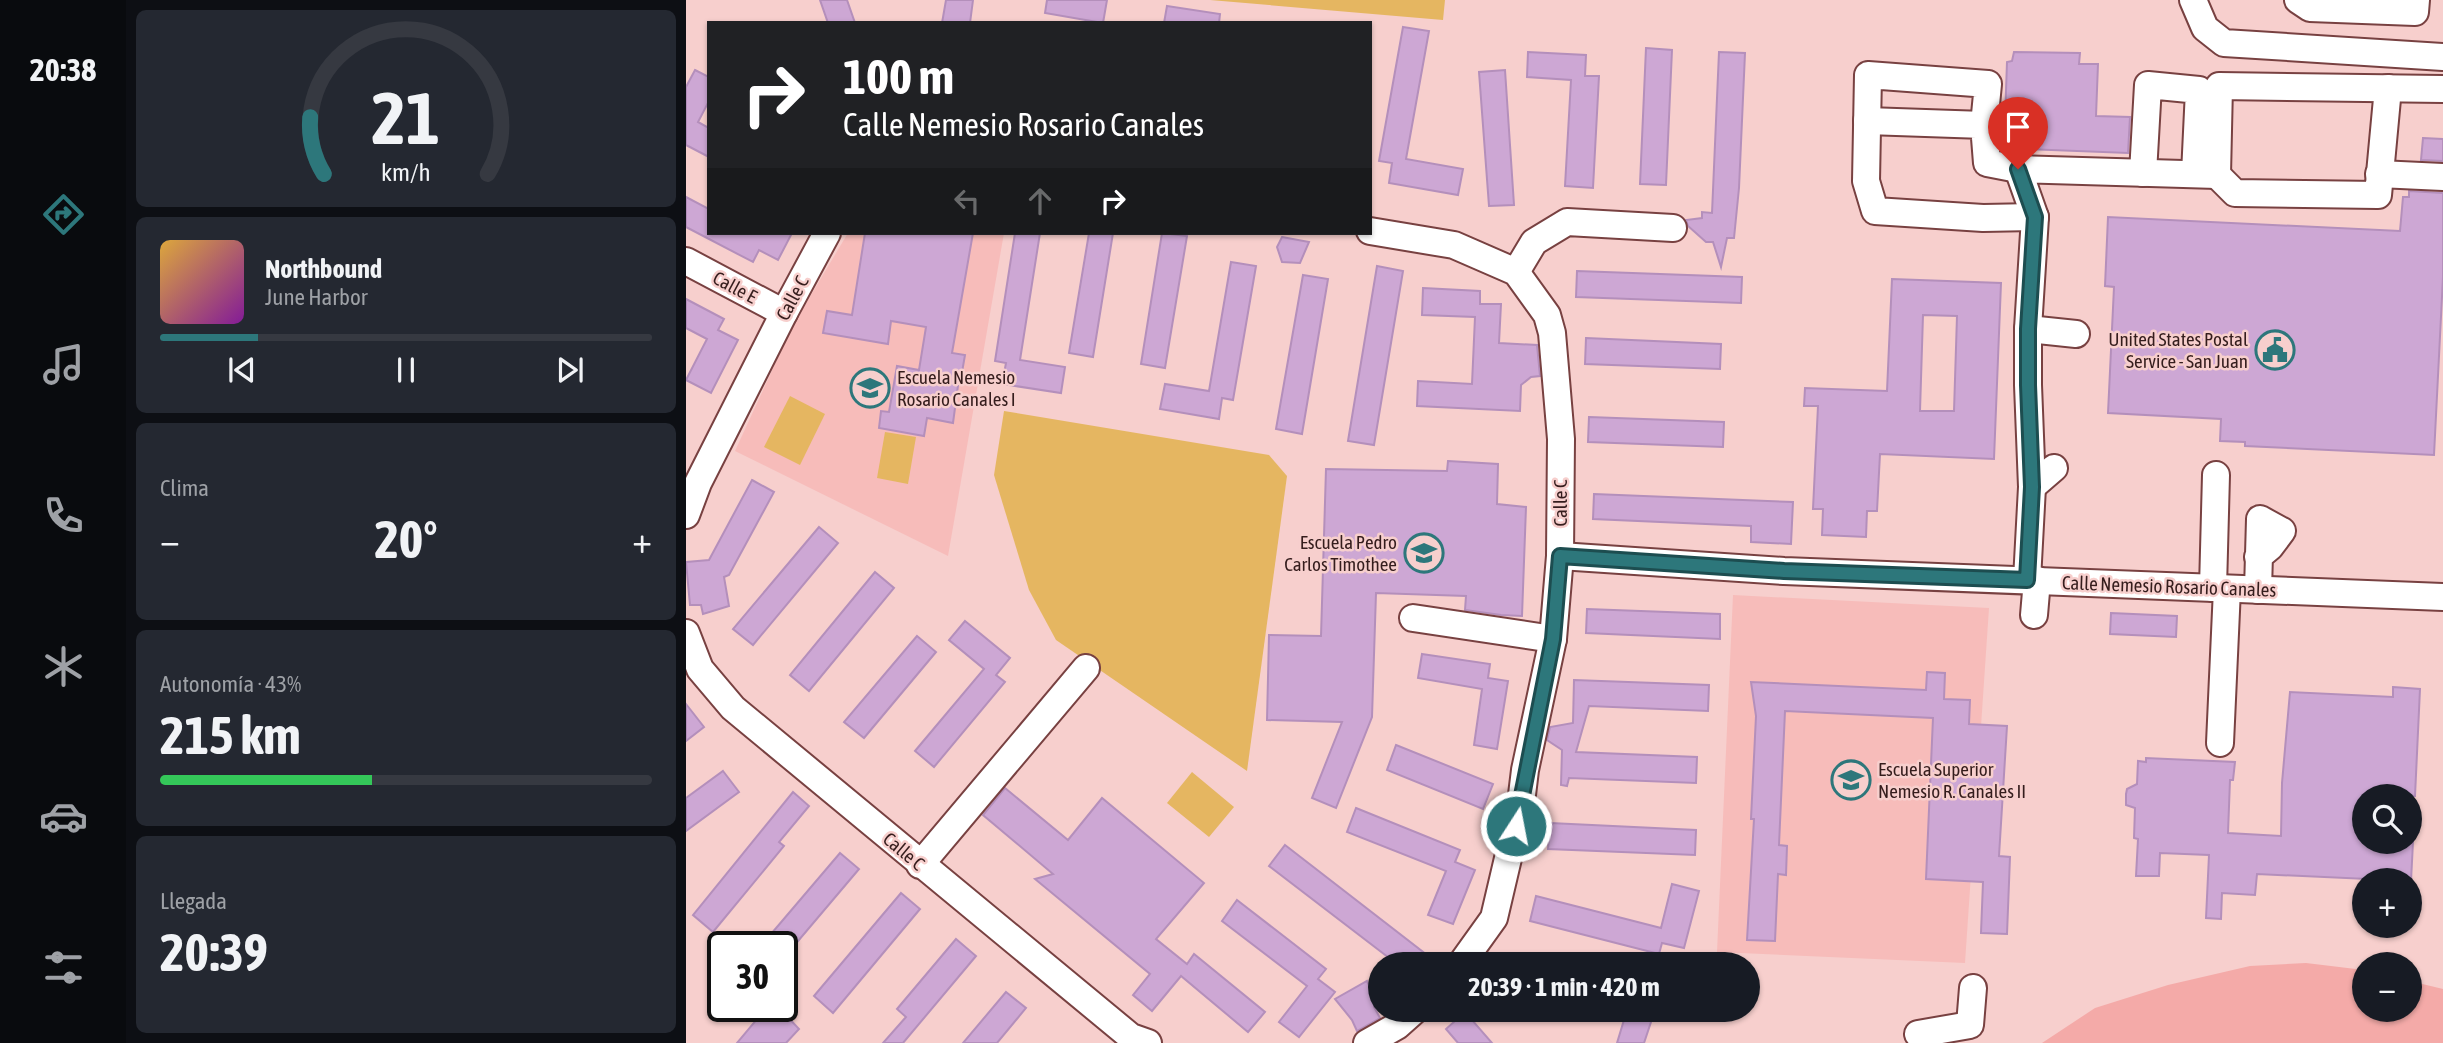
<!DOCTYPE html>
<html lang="es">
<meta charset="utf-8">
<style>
:root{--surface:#171b24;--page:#242831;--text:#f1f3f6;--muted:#9ea1a6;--line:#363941;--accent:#2d777b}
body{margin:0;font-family:"Asap Condensed",sans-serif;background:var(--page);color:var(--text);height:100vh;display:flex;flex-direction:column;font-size:26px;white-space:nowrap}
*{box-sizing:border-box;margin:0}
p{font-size:23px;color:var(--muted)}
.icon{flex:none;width:38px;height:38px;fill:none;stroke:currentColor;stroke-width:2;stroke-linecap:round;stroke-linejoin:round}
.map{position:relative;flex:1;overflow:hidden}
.sheet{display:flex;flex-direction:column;gap:10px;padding:10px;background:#0d0f14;width:560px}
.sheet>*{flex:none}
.top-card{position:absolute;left:21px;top:21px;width:665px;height:214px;border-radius:0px;box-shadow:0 2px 5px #0004;background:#202124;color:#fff;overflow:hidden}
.buttons{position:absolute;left:1666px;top:784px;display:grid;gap:14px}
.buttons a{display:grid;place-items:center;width:70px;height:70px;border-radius:50%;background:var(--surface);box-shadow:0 2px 5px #0004;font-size:35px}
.speed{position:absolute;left:21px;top:931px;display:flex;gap:14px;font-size:35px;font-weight:700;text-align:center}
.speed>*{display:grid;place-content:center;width:91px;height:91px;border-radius:50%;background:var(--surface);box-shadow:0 2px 5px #0004;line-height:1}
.speed .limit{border:4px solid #111;border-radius:10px;background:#fff;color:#111}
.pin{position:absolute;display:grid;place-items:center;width:60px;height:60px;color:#fff;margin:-72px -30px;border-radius:50% 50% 50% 0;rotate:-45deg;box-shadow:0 0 7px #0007}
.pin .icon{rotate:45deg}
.me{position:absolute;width:77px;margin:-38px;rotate:11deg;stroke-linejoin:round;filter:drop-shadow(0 0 5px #0008)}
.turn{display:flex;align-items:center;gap:24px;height:147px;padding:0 21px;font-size:32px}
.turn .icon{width:91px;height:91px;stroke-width:2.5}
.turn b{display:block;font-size:49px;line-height:60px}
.lanes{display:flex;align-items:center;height:66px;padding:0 21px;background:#0003;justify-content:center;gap:35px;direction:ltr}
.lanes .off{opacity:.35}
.big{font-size:52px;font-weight:700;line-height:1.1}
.sheet .card{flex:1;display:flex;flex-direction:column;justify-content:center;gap:10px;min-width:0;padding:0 24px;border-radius:10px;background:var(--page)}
.sheet .dial{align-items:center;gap:0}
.dial svg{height:182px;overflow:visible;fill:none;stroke:var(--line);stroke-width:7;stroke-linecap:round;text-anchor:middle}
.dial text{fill:var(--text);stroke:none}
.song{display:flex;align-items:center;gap:21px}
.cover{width:84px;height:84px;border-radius:10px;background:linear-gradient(135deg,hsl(40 70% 55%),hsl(290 70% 35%))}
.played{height:7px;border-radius:4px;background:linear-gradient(90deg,var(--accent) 20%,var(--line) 20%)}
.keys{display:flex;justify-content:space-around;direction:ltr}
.heat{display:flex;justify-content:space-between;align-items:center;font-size:38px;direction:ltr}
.charge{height:10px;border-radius:5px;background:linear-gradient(90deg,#34c759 43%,var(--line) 0)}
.trip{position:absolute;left:682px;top:952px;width:392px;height:70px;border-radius:35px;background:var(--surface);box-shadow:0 2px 5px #0004;font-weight:700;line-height:70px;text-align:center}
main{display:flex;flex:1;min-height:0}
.tab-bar{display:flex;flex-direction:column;width:126px;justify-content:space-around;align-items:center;background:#090b0e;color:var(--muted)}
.tab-bar .icon{width:49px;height:49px}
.tab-bar .on{color:var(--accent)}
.tab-bar b{font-size:32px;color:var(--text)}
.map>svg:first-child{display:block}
.built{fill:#f7bcba}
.green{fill:#e5b661}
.water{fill:#f4aaa8}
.building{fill:#cda7d4;stroke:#b48fbb;stroke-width:2;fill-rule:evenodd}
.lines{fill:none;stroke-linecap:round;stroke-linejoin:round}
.minor-casing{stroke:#784141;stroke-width:30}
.minor{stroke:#fff;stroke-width:26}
.route-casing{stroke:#1d4d50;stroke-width:18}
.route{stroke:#2d777b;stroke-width:12}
.labels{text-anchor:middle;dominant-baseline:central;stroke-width:5;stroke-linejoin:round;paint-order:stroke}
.street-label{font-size:19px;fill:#351d1d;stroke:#f7cfcd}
.poi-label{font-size:19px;fill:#351d1d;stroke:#f7cfcd;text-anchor:end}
</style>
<main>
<nav class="tab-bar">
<b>20:38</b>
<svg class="icon on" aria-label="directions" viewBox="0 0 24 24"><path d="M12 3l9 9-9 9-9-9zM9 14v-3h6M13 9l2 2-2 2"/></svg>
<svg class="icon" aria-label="music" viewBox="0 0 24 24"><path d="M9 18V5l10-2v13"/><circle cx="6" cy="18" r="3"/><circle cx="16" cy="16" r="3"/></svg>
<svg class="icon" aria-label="phone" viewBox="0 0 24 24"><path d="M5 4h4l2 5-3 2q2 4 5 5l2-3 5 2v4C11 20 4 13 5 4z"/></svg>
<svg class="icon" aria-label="climate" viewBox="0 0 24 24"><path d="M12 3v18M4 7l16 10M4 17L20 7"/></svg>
<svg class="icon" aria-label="car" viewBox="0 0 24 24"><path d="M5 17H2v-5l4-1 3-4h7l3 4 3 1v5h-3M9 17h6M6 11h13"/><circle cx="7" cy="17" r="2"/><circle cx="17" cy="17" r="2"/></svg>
<svg class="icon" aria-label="filters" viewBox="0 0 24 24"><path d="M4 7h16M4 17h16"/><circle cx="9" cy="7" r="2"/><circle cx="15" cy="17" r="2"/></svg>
</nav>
<section class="sheet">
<div class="card dial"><svg viewBox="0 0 100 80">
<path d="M14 69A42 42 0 1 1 86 69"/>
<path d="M14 69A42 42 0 0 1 8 44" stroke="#2d777b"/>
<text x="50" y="56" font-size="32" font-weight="700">21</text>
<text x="50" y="72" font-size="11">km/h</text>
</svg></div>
<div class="card">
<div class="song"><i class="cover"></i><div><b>Northbound</b><p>June Harbor</p></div></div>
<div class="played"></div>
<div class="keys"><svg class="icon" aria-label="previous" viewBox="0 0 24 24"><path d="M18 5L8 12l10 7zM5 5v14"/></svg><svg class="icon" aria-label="pause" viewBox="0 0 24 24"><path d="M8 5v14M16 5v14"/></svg><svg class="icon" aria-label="next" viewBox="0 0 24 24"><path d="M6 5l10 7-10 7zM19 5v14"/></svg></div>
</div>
<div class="card"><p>Clima</p>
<div class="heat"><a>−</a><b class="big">20°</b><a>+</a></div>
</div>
<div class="card"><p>Autonomía · 43%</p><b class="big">215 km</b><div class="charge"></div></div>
<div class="card"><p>Llegada</p><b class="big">20:39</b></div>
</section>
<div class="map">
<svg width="1757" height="1043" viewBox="0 0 1757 1043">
<rect width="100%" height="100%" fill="#f7cfcd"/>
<g class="built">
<polygon points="162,233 318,233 262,556 49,451 107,325"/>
<polygon points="1047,595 1303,608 1279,963 1031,952"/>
</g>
<g class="green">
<polygon points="524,0 759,0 757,20"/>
<polygon points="104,396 139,414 114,465 78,447"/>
<polygon points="318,411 583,455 601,476 561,771 370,640 343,590 308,475"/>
<polygon points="199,432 230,437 222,484 191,478"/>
<polygon points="506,772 548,807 523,837 481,803"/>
</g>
<polygon class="water" points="1620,963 1678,970 1678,1010 1724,1010 1724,981 1757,989 1757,1043 1356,1043 1409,1008 1482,985 1564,966"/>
<g class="building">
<polygon points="134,0 161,0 169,23 142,23"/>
<polygon points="260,0 287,0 284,23 256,23"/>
<polygon points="361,0 421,0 417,23 359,13"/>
<polygon points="481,6 534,14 533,23 478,23"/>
<polygon points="717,27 743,31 720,159 777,169 772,195 703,183 706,163 693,161"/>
<polygon points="960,48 986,50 980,185 954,184"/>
<polygon points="842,52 900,55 899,76 913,76 907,188 879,186 885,80 841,77"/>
<polygon points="1033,52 1059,53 1053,188 1048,238 1041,238 1035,267 1027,242 1020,242 1002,226 1000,220 1016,218 1016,212 1026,213"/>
<polygon points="1328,52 1394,53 1393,64 1412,64 1410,116 1444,117 1442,153 1318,148 1321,62 1326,61"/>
<polygon points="9,70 23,77 23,101 12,122 23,128 23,157 0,145 0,87"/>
<polygon points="819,70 828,205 803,206 793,72"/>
<polygon points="1737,138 1757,139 1757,161 1735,160"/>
<polygon points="1723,191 1757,193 1757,277 1748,455 1559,446 1559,442 1534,441 1535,419 1422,413 1428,287 1419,286 1422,217 1714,231 1717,197 1723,197"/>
<polygon points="0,197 23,209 23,233 106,233 92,260 73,250 67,262 0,227"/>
<polygon points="179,233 287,233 266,353 279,355 275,378 273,378 267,423 241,418 238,436 193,428 195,411 203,412 211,366 233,370 240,327 205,321 202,344 137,333 141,311 166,315"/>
<polygon points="329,233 354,233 334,360 379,367 375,393 316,384 320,363 309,361"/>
<polygon points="403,233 427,233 407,357 383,353"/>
<polygon points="476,233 501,236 479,368 455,364"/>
<polygon points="596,237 623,242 614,263 596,262 591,247"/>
<polygon points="545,262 570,266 547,400 536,398 533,419 474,409 479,384 523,391"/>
<polygon points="691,266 717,271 688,445 662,441"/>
<polygon points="891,271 1056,277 1055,303 890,297"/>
<polygon points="617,275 642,279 616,434 590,429"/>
<path d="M1206,279l109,4 -7,176 -114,-5 -3,57h-10l-1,26 -44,-2 1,-26h-10l5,-103h-14l1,-18 82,3zM1237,315l34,1 -3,95h-34z"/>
<polygon points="737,288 794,291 794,304 815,304 813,343 851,345 854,376 845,377 835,385 834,411 731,406 732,381 786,384 789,317 736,315"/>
<polygon points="0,299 38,319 32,330 52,340 25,393 0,380 21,339 0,328"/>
<polygon points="900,338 1035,344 1034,369 899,364"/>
<polygon points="903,417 1038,422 1037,447 902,442"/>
<polygon points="762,461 812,464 811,504 840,507 836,616 815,615 779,610 780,596 690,593 686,717 650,808 626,798 656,722 581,720 583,635 635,636 640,469 761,471"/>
<polygon points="66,480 88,492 43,575 38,577 43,606 17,614 15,605 4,605 0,562 23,560"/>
<polygon points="908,494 1107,502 1105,544 1065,542 1065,526 907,519"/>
<polygon points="133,527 152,543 67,645 47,629"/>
<polygon points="189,572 208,588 123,691 104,675"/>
<polygon points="901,609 1034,614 1034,639 900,633"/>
<polygon points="1425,613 1491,616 1490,637 1424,634"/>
<polygon points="279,621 324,658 310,675 319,682 248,767 229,751 298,669 263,640"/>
<polygon points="231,636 250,652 178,738 158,722"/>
<polygon points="736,654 804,664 802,678 822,681 811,749 788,745 796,689 732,678"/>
<polygon points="1241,672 1259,673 1258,699 1284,700 1283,724 1321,726 1313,856 1324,857 1321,934 1295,933 1297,882 1240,879 1247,718 1099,711 1093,845 1101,846 1100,875 1092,874 1089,941 1061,940 1068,819 1065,819 1070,716 1065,682 1240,690"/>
<polygon points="888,680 1023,685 1022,711 903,706 890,752 1011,757 1010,783 883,778 881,786 875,785 876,750 861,740 864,727 887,723"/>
<polygon points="1707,687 1734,689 1729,796 1678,796 1678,842 1727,842 1725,881 1571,874 1569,895 1536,893 1535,919 1520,918 1523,855 1474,853 1473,876 1450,876 1452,839 1448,838 1449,808 1440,805 1440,794 1441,789 1451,784 1452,761 1460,762 1460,758 1549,762 1547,780 1544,780 1542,833 1595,836 1596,783 1604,692 1707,697"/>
<polygon points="0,704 18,727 0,741"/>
<polygon points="710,745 807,784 797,809 701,770"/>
<polygon points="37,771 53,792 0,831 0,798"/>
<polygon points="319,788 382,840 416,798 518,883 470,939 501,964 508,954 579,1012 562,1032 495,976 466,1011 447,995 464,974 349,879 367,874 297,815"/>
<polygon points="107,792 123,806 93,842 98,846 27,932 7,915"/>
<polygon points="670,808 774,850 769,862 789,870 767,924 742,915 760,871 661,832"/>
<polygon points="864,823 1010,830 1009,855 862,849"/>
<polygon points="599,845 741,955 734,964 711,964 583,866"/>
<polygon points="154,853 173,869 96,960 96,947 74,947"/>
<polygon points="986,884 1013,891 998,948 976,943 973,954 844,921 850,896 975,928"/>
<polygon points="215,893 234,909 147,1013 128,996"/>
<polygon points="551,900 640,969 632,979 649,992 613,1037 593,1022 621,986 536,921"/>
<polygon points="270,939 290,956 217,1043 197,1043 220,1017 211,1009"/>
<polygon points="681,981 690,1000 688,1007 694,1018 671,1031 666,1020 649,999"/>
<polygon points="320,992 340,1008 311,1043 277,1043"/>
<polygon points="82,1006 95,1016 98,1013 113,1029 100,1043 51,1043"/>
<polygon points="941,1010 967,1016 958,1043 931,1043"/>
<polygon points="779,1012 806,1043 772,1043 760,1029"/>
</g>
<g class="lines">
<g class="minor-casing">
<g id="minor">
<polyline points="1507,0 1519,28 1538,43 1757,57"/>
<polyline points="1612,0 1624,8 1729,12 1730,0"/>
<polyline points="1181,121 1298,125 1301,163 1332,169"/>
<polyline points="1298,125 1302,84 1182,75 1180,181 1189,211 1297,218 1349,217"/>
<polyline points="1457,173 1462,85 1513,90 1509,174"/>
<polyline points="1693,174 1757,177"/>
<polyline points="1531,175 1549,193 1692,195 1702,88"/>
<polyline points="684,231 768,245 830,272 861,315 866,333 875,439 874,556 867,639 839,770 835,803 808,918 775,964"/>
<polyline points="0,261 98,313"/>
<polyline points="830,272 848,242 881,222 987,228"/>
<polyline points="1342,329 1390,334"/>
<polyline points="1346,487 1368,468"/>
<polyline points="0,515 12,483 98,313 141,233"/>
<polyline points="874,556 1098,571 1757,597"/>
<polyline points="1572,557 1584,547 1596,531 1574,519 1572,590"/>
<polyline points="1341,580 1346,487 1342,385 1342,329 1349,217 1332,169 1531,175 1533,86 1757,89"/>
<polyline points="1527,588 1530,475"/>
<polyline points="1348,615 1351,580"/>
<polyline points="727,618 867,639"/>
<polyline points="0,633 14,669 47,708 445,1037 462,1043"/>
<polyline points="1534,743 1541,589"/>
<polyline points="234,865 400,668"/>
<polyline points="1232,1034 1284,1025 1287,988"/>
<polyline points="681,1043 711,1026 729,1010"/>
</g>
</g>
<use href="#minor" class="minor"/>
</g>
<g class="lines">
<g class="route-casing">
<polyline id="route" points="830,826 867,639 874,556 1098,571 1341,580 1346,487 1342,385 1342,329 1349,217 1332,169"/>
</g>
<use href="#route" class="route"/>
</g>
<defs>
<g id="civic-ring" transform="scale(2.0125)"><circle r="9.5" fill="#f7cfcd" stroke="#2d777b" stroke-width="1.5"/><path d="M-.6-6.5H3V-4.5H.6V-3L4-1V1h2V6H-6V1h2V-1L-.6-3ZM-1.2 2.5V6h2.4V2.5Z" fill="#2d777b"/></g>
<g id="school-ring" transform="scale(2.0125)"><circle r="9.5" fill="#f7cfcd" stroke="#2d777b" stroke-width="1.5"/><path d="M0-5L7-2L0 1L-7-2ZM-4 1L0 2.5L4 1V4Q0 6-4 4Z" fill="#2d777b"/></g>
</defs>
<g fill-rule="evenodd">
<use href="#civic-ring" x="1589" y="350"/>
<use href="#school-ring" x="184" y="388"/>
<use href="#school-ring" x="738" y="553"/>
<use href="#school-ring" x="1165" y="780"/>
</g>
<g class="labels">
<g class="street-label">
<text transform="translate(49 287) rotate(28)">Calle E</text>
<text transform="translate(106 298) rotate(-62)">Calle C</text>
<text transform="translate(874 503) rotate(-90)">Calle C</text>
<text transform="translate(1483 586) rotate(2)">Calle Nemesio Rosario Canales</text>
<text transform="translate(218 851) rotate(40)">Calle C</text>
</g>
<g class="poi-label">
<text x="1562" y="339">United States Postal<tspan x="1562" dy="22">Service - San Juan</tspan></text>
<text x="211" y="377" text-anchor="start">Escuela Nemesio<tspan x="211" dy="22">Rosario Canales I</tspan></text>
<text x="711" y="542">Escuela Pedro<tspan x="711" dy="22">Carlos Timothee</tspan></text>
<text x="1192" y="769" text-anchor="start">Escuela Superior<tspan x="1192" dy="22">Nemesio R. Canales II</tspan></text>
</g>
</g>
</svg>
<div class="buttons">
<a><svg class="icon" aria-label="search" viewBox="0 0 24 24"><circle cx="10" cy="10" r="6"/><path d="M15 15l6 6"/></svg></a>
<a>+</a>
<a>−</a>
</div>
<div class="speed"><div class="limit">30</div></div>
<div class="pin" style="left:1332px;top:169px;background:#d93025"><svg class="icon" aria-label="arrive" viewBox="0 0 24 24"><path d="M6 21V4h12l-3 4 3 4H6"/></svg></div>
<svg class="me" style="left:830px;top:826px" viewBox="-20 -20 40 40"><circle r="17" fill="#2d777b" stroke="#fff" stroke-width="3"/><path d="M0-11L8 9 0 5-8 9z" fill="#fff"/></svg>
<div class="trip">20:39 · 1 min · 420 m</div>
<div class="top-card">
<div class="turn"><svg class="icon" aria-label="right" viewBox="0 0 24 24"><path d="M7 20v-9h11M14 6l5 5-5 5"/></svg><div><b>100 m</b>Calle Nemesio Rosario Canales</div></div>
<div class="lanes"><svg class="icon off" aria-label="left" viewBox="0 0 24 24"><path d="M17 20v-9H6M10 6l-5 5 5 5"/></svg><svg class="icon off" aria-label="ahead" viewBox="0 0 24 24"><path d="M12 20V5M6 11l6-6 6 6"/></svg><svg class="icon" aria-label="right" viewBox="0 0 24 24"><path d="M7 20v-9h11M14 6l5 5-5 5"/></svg></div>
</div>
</div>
</main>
